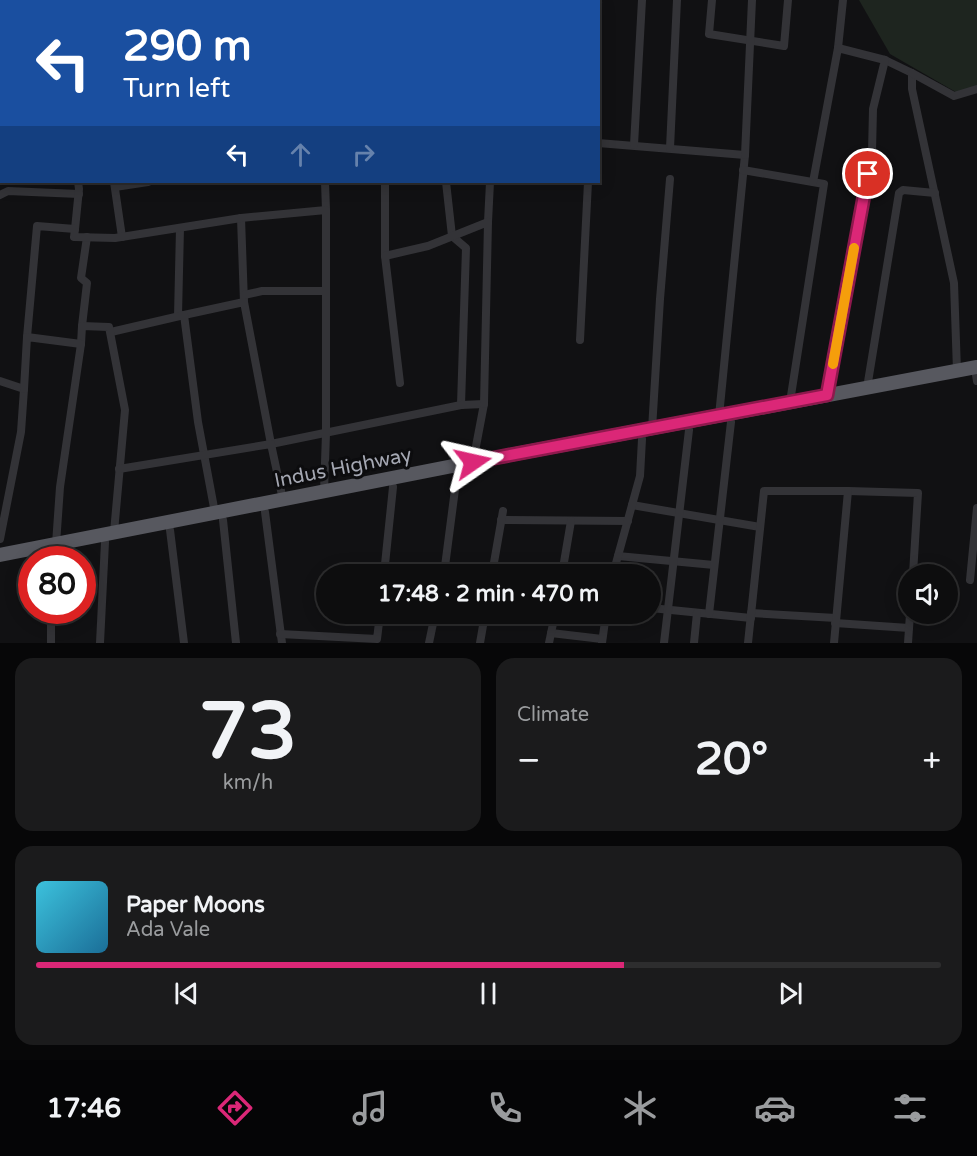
<!DOCTYPE html>
<meta charset="utf-8">
<style>
:root{--surface:#0d0d0e;--page:#1b1b1c;--text:#f1f3f6;--muted:#9a9c9e;--line:#2d2d2e;--accent:#db2777}
body{margin:0;font-family:"Varela Round",sans-serif;background:var(--page);color:var(--text);height:100vh;display:flex;flex-direction:column;font-size:22px;white-space:nowrap}
*{box-sizing:border-box;margin:0}
p{font-size:20px;color:var(--muted)}
.icon{flex:none;width:33px;height:33px;fill:none;stroke:currentColor;stroke-width:2;stroke-linecap:round;stroke-linejoin:round}
.map{position:relative;height:643px;overflow:hidden}
.panel{display:flex;flex-direction:column;gap:15px;padding:15px;background:#070708;flex:1}
.panel>*{flex:none}
.hud{position:absolute;left:0px;top:0px;width:600px;height:183px;box-shadow:0 3px 15px #0003,0 0 0 2px var(--line);background:#1a4fa0;color:#fff;overflow:hidden}
.tools{position:absolute;left:898px;top:564px;display:grid;gap:12px}
.tools a{display:grid;place-items:center;width:60px;height:60px;border-radius:50%;background:var(--surface);box-shadow:0 3px 15px #0003,0 0 0 2px var(--line);font-size:30px}
.speed{position:absolute;left:18px;top:546px;display:flex;gap:12px;font-size:30px;font-weight:700;text-align:center}
.speed>*{display:grid;place-content:center;width:78px;height:78px;border-radius:50%;background:var(--surface);box-shadow:0 3px 15px #0003,0 0 0 2px var(--line);line-height:1}
.speed .limit{border:9px solid #d22;background:#fff;color:#111}
.pin{position:absolute;display:grid;place-items:center;width:51px;height:51px;color:#fff;margin:-26px;border:3px solid #fff;border-radius:50%;box-shadow:0 2px 6px #0007}
.me{position:absolute;width:66px;margin:-33px;rotate:79deg;stroke-linejoin:round;filter:drop-shadow(0 0 4px #0008)}
.turn{display:flex;align-items:center;gap:21px;height:126px;padding:0 24px;font-size:27px}
.turn .icon{width:78px;height:78px;stroke-width:2.5}
.turn b{display:block;font-size:42px;line-height:51px}
.lanes{display:flex;align-items:center;height:57px;padding:0 24px;background:#0003;justify-content:center;gap:30px;direction:ltr}
.lanes .off{opacity:.35}
.big{font-size:45px;font-weight:800;line-height:1.1}
.panel .tile{flex:1;display:flex;flex-direction:column;justify-content:center;gap:9px;min-width:0;padding:0 21px;border-radius:18px;background:var(--page)}
.panel .dial{align-items:center;gap:0}
.dial b{font-size:78px;line-height:1}
.song{display:flex;align-items:center;gap:18px}
.cover{width:72px;height:72px;border-radius:9px;background:linear-gradient(135deg,hsl(190 70% 55%),hsl(200 70% 35%))}
.played{height:6px;border-radius:3px;background:linear-gradient(90deg,var(--accent) 65%,var(--line) 65%)}
.keys{display:flex;justify-content:space-around;direction:ltr}
.heat{display:flex;justify-content:space-between;align-items:center;font-size:33px;direction:ltr}
.panel .tiles{flex:1;display:grid;gap:15px;grid-template-columns:1fr 1fr}
.tile:last-child{grid-column:span 2}
.trip{position:absolute;left:316px;top:564px;width:345px;height:60px;border-radius:30px;background:var(--surface);box-shadow:0 3px 15px #0003,0 0 0 2px var(--line);font-weight:800;line-height:60px;text-align:center}
.dock{display:flex;height:96px;justify-content:space-around;align-items:center;background:#050506;color:var(--muted)}
.dock .icon{width:42px;height:42px}
.dock .on{color:var(--accent)}
.dock b{font-size:27px;color:var(--text)}
.map>svg:first-child{display:block}
.green{fill:#1e251f}
.lines{fill:none;stroke-linecap:round;stroke-linejoin:round}
.minor{stroke:#333337;stroke-width:8}
.trunk{stroke:#57585f;stroke-width:14}
.route-casing{stroke:#8e194d;stroke-width:15}
.route{stroke:#db2777;stroke-width:10}
.slow{stroke:#f59e0b;stroke-width:10}
.labels{text-anchor:middle;dominant-baseline:central;stroke-width:6;stroke-linejoin:round;paint-order:stroke}
.street-label{font-size:20px;fill:#a4a7b2;stroke:#0c0c0e}
</style>
<div class="map">
<svg width="977" height="643" viewBox="0 0 977 643">
<rect width="100%" height="100%" fill="#111113"/>
<polygon class="green" points="859,0 977,0 977,90 961,95 890,54"/>
<g class="lines">
<g class="minor">
<polyline points="302,0 302,2"/>
<polyline points="364,0 364,2"/>
<polyline points="443,0 443,2"/>
<polyline points="500,0 500,2"/>
<polyline points="597,0 598,2"/>
<polyline points="712,0 709,34 784,46 788,0"/>
<polyline points="149,2 149,0"/>
<polyline points="545,2 545,0"/>
<polyline points="0,3 0,0"/>
<polyline points="0,23 2,22"/>
<polyline points="838,48 843,0"/>
<polyline points="885,60 912,73 912,89 954,283 957,371"/>
<polyline points="912,73 954,96 977,89"/>
<polyline points="0,83 2,83"/>
<polyline points="0,135 2,136"/>
<polyline points="598,143 745,155 719,416"/>
<polyline points="634,145 642,0"/>
<polyline points="670,148 677,0"/>
<polyline points="745,155 752,0"/>
<polyline points="743,170 824,184 790,402"/>
<polyline points="114,182 122,237"/>
<polyline points="325,182 326,210"/>
<polyline points="385,182 385,256"/>
<polyline points="446,182 452,236 466,248 461,405"/>
<polyline points="813,182 838,48 885,60 873,109 872,152 827,395"/>
<polyline points="115,187 148,182"/>
<polyline points="0,195 8,191 79,194"/>
<polyline points="241,218 244,302"/>
<polyline points="488,222 490,182"/>
<polyline points="75,229 79,189 78,182"/>
<polyline points="244,295 262,291 326,291"/>
<polyline points="184,315 244,302 271,444 461,405 484,404 473,462"/>
<polyline points="178,316 180,228"/>
<polyline points="82,326 87,283 81,278 87,237"/>
<polyline points="111,332 184,315 198,422 215,513"/>
<polyline points="27,337 37,226 75,229 74,237 115,238 241,218 326,210 326,433 324,492"/>
<polyline points="580,340 588,182"/>
<polyline points="81,344 82,326 109,327 125,410 114,532"/>
<polyline points="976,375 977,381"/>
<polyline points="0,381 24,389 21,432 0,539"/>
<polyline points="400,383 385,256 428,246 488,222 484,404"/>
<polyline points="867,388 899,193 903,190 935,193"/>
<polyline points="24,389 27,337 81,344 60,487 56,544"/>
<polyline points="652,429 660,299 670,179"/>
<polyline points="119,469 271,444 283,500"/>
<polyline points="848,491 918,493 913,574"/>
<polyline points="632,505 760,527"/>
<polyline points="265,512 282,643"/>
<polyline points="223,520 236,643"/>
<polyline points="501,520 628,521"/>
<polyline points="170,530 184,643"/>
<polyline points="46,554 46,560"/>
<polyline points="618,556 714,565"/>
<polyline points="384,574 393,487"/>
<polyline points="444,574 457,474"/>
<polyline points="492,574 503,511"/>
<polyline points="562,574 571,521"/>
<polyline points="613,574 640,476 642,439"/>
<polyline points="970,580 977,508"/>
<polyline points="651,608 751,618"/>
<polyline points="51,610 51,643"/>
<polyline points="751,613 836,618"/>
<polyline points="709,614 731,422"/>
<polyline points="835,623 909,628"/>
<polyline points="551,633 602,639"/>
<polyline points="280,634 377,639 380,614"/>
<polyline points="100,643 105,542"/>
<polyline points="429,643 435,614"/>
<polyline points="480,643 485,614"/>
<polyline points="549,643 555,614"/>
<polyline points="602,643 606,614"/>
<polyline points="664,643 689,430"/>
<polyline points="694,643 697,613"/>
<polyline points="748,643 764,491 848,491 834,643"/>
<polyline points="908,643 910,614"/>
</g>
<polyline class="trunk" points="0,555 473,462 977,367"/>
</g>
<g class="lines">
<g class="route-casing">
<polyline id="route" points="473,462 827,395 868,174"/>
</g>
<use href="#route" class="route"/>
<polyline class="slow" points="833,364 854,248"/>
</g>
<g class="labels">
<g class="street-label">
<text transform="translate(343 468) rotate(-11)">Indus Highway</text>
</g>
</g>
</svg>
<div class="tools">
<a><svg class="icon" aria-label="sound" viewBox="0 0 24 24"><path d="M4 9h4l5-4v14l-5-4H4zM17 9q2 3 0 6"/></svg></a>
</div>
<div class="speed"><div class="limit">80</div></div>
<div class="pin" style="left:868px;top:174px;background:#d93025"><svg class="icon" aria-label="arrive" viewBox="0 0 24 24"><path d="M6 21V4h12l-3 4 3 4H6"/></svg></div>
<svg class="me" style="left:473px;top:462px" viewBox="-20 -20 40 40"><path d="M0-17L14 15 0 8-14 15z" fill="#db2777" stroke="#fff" stroke-width="4"/></svg>
<div class="trip">17:48 · 2 min · 470 m</div>
<div class="hud">
<div class="turn"><svg class="icon" aria-label="left" viewBox="0 0 24 24"><path d="M17 20v-9H6M10 6l-5 5 5 5"/></svg><div><b>290 m</b>Turn left</div></div>
<div class="lanes"><svg class="icon" aria-label="left" viewBox="0 0 24 24"><path d="M17 20v-9H6M10 6l-5 5 5 5"/></svg><svg class="icon off" aria-label="ahead" viewBox="0 0 24 24"><path d="M12 20V5M6 11l6-6 6 6"/></svg><svg class="icon off" aria-label="right" viewBox="0 0 24 24"><path d="M7 20v-9h11M14 6l5 5-5 5"/></svg></div>
</div>
</div>
<section class="panel">
<div class="tiles">
<div class="tile dial"><b>73</b><p>km/h</p></div>
<div class="tile"><p>Climate</p>
<div class="heat"><a>−</a><b class="big">20°</b><a>+</a></div>
</div>
<div class="tile">
<div class="song"><i class="cover"></i><div><b>Paper Moons</b><p>Ada Vale</p></div></div>
<div class="played"></div>
<div class="keys"><svg class="icon" aria-label="previous" viewBox="0 0 24 24"><path d="M18 5L8 12l10 7zM5 5v14"/></svg><svg class="icon" aria-label="pause" viewBox="0 0 24 24"><path d="M8 5v14M16 5v14"/></svg><svg class="icon" aria-label="next" viewBox="0 0 24 24"><path d="M6 5l10 7-10 7zM19 5v14"/></svg></div>
</div>
</div>
</section>
<nav class="dock">
<b>17:46</b>
<svg class="icon on" aria-label="directions" viewBox="0 0 24 24"><path d="M12 3l9 9-9 9-9-9zM9 14v-3h6M13 9l2 2-2 2"/></svg>
<svg class="icon" aria-label="music" viewBox="0 0 24 24"><path d="M9 18V5l10-2v13"/><circle cx="6" cy="18" r="3"/><circle cx="16" cy="16" r="3"/></svg>
<svg class="icon" aria-label="phone" viewBox="0 0 24 24"><path d="M5 4h4l2 5-3 2q2 4 5 5l2-3 5 2v4C11 20 4 13 5 4z"/></svg>
<svg class="icon" aria-label="climate" viewBox="0 0 24 24"><path d="M12 3v18M4 7l16 10M4 17L20 7"/></svg>
<svg class="icon" aria-label="car" viewBox="0 0 24 24"><path d="M5 17H2v-5l4-1 3-4h7l3 4 3 1v5h-3M9 17h6M6 11h13"/><circle cx="7" cy="17" r="2"/><circle cx="17" cy="17" r="2"/></svg>
<svg class="icon" aria-label="filters" viewBox="0 0 24 24"><path d="M4 7h16M4 17h16"/><circle cx="9" cy="7" r="2"/><circle cx="15" cy="17" r="2"/></svg>
</nav>
